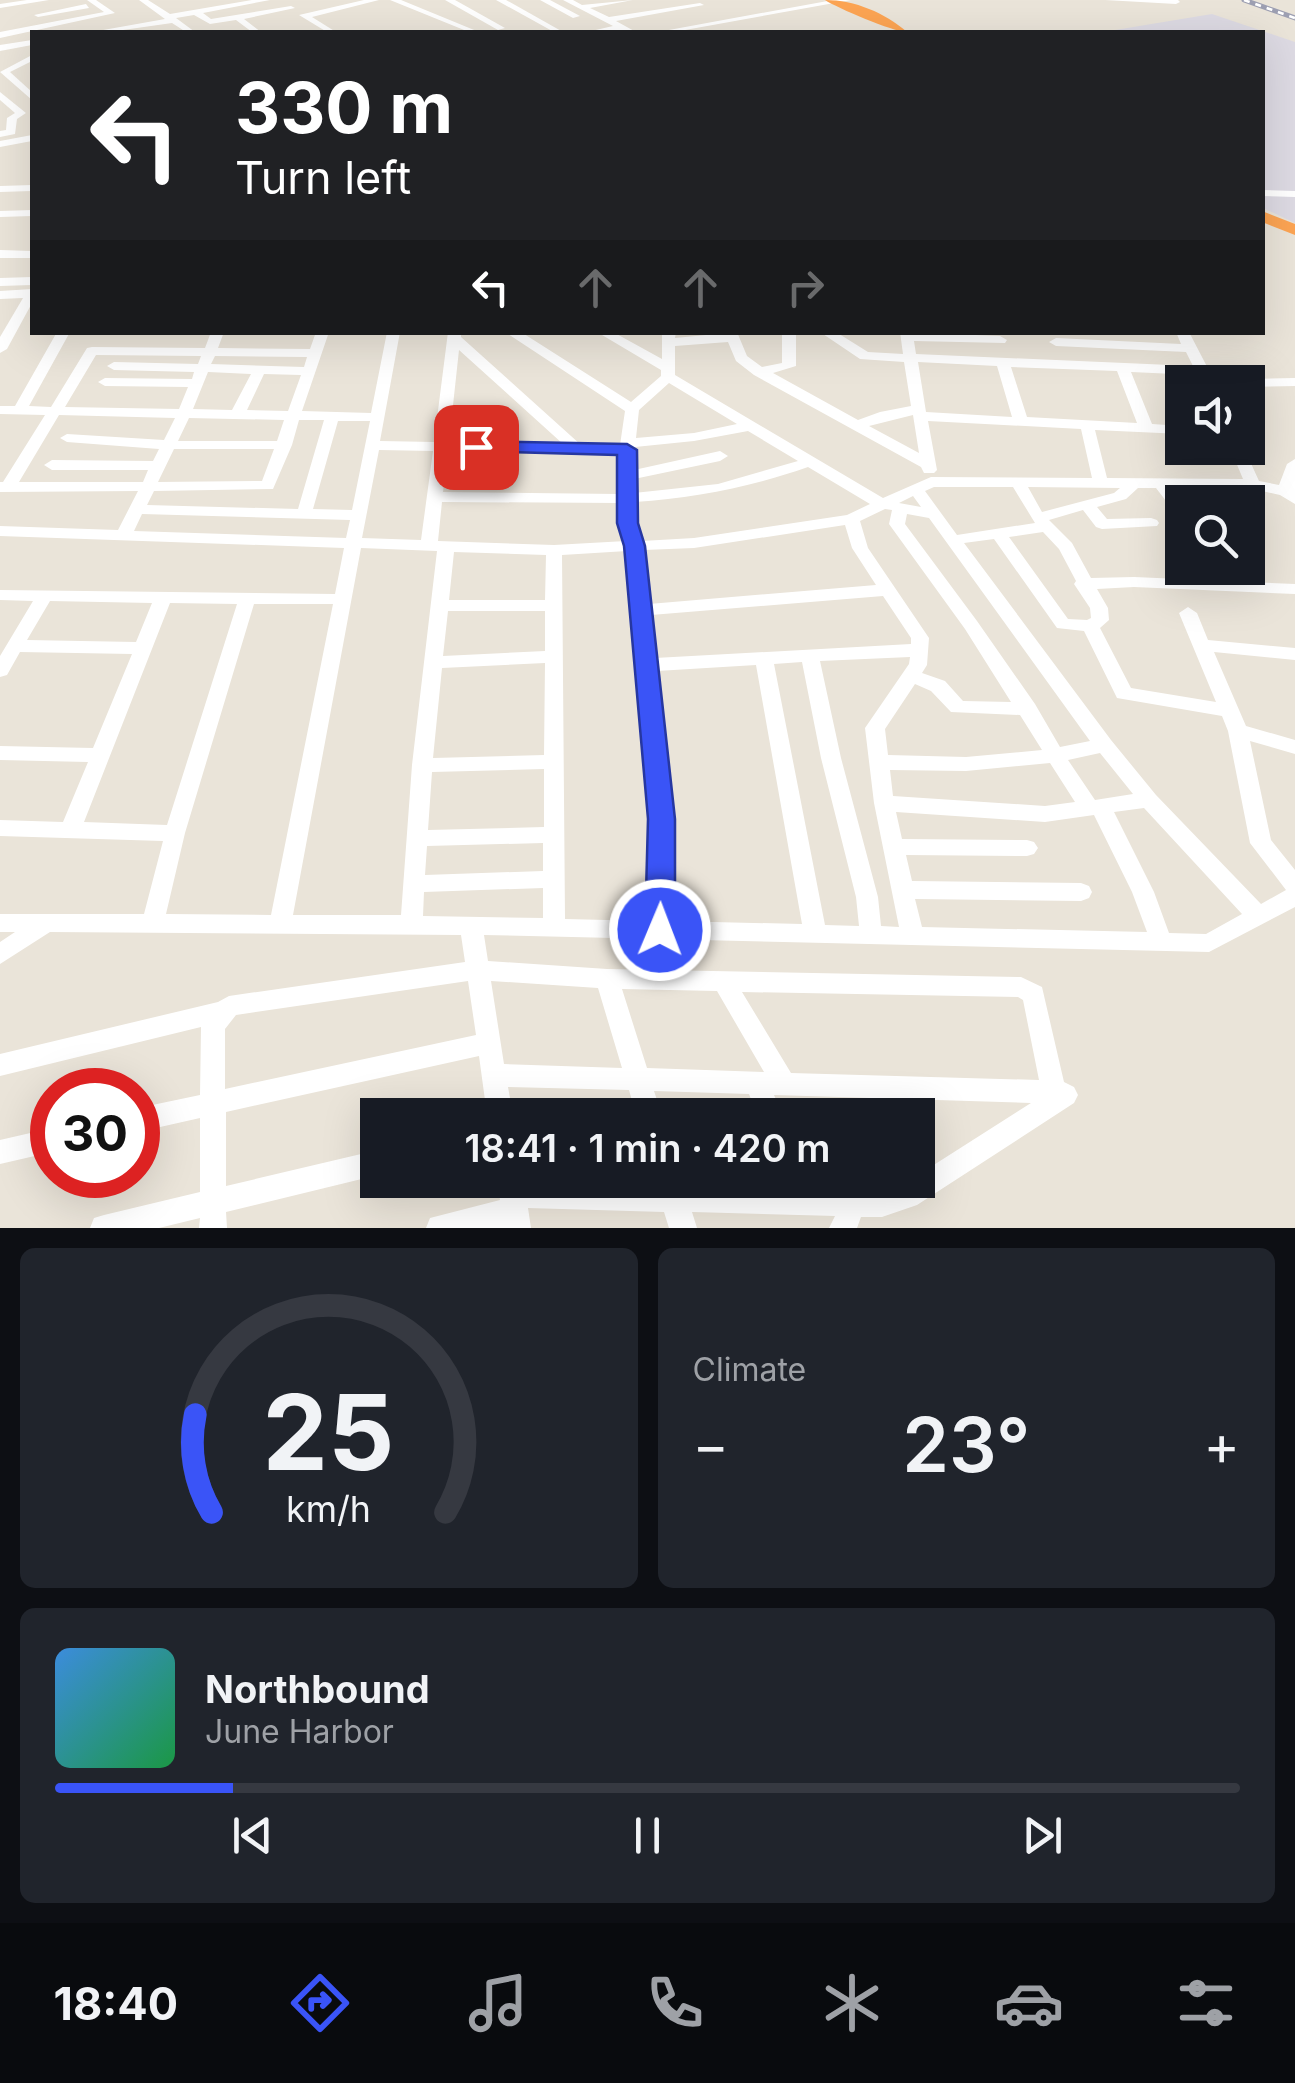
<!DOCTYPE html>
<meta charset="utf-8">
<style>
:root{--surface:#171b24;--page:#20242c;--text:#f1f3f6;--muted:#9ea1a6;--line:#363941;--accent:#3a54f7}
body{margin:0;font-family:Inter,sans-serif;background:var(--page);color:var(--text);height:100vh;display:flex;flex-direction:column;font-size:38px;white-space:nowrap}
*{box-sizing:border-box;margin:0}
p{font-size:32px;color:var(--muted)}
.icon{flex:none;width:55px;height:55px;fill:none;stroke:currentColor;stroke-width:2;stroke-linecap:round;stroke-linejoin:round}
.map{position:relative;height:1228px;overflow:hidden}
.sheet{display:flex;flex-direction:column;gap:20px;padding:20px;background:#0d0f14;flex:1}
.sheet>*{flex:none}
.hud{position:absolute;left:30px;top:30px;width:1235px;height:305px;border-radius:0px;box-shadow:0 10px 40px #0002;background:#202124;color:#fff;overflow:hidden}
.controls{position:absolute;left:1165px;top:365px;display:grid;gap:20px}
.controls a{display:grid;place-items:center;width:100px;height:100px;border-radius:0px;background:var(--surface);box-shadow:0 10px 40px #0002;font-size:50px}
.speed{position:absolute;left:30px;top:1068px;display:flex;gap:20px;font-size:50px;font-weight:700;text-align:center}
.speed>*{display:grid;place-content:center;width:130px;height:130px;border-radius:50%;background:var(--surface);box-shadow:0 10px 40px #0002;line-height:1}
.speed .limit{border:15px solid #d22;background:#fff;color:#111}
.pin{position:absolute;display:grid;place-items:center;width:85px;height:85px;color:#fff;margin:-42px;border-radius:20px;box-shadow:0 5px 15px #0006}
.me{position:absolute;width:110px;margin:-55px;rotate:1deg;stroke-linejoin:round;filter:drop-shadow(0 0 8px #0008)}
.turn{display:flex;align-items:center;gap:35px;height:210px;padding:0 40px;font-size:45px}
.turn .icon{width:130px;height:130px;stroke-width:2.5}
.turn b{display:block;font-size:70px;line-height:85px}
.lanes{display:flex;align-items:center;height:95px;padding:0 40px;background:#0003;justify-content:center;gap:50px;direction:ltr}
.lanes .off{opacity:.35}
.big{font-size:75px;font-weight:600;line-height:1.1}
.sheet .tile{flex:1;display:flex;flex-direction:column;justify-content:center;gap:15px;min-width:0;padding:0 35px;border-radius:15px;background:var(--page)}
.sheet .dial{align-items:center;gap:0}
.dial svg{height:260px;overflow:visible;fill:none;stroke:var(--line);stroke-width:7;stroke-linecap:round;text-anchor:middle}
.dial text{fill:var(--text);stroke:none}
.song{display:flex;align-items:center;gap:30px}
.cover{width:120px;height:120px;border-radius:15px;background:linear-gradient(135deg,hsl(210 70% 55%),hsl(140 70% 35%))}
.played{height:10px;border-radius:5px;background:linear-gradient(90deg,var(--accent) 15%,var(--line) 15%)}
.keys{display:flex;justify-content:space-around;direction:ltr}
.heat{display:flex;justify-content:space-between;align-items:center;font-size:55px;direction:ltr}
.sheet .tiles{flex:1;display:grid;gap:20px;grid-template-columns:1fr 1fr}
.tile:last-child{grid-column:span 2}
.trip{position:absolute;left:360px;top:1098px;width:575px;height:100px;border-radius:0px;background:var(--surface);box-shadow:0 10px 40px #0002;font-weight:600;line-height:100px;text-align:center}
.dock{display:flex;height:160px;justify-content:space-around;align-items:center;background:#090b0e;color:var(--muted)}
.dock .icon{width:70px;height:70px}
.dock .current{color:var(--accent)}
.dock b{font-size:45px;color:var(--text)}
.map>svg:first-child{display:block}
.industrial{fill:#dddae3}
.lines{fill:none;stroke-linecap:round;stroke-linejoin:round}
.minor{fill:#fff;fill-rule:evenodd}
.highway{fill:#fca453;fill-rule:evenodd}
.rail-casing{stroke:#9d9fb2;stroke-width:5}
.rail{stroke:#fff;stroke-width:2.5;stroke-dasharray:6;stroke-linecap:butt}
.route{fill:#3a54f7;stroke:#2637a1;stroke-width:2.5}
</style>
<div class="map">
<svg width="1295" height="1228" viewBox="0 0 1295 1228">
<rect width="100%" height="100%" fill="#eae4d9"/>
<polygon class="industrial" points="1212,14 1295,42 1295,223 1263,208 1262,32 1103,32"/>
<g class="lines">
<g class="minor">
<polygon points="27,0 49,0 0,8 0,4"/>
<polygon points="87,0 96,0 115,13 0,38 0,32 104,12"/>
<polygon points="139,0 148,0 170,14 252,0 270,0 203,13 211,19 291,6 295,8 244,19 261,32 252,32 236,20 210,24 194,15 176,18 195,32 186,32 172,23 109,32 92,32 165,19"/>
<polygon points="364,0 379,0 312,17 336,32 327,32 299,15"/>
<polygon points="390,0 401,0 479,32 469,32"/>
<polygon points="445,0 455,0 505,28 498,30"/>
<polygon points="496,0 506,0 563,32 554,32"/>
<polygon points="540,0 550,0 580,16 573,18"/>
<polygon points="563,0 573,0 582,5 633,0 590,8 609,17 700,3 704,5 616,21 636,32 621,30 587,32 613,26"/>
<polygon points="833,0 851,0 674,32 658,32"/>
<polygon points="1105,0 1178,0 1180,2 1176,4"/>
<polygon points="86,4 89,8 38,17 34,15"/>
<polygon points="32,40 32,45 0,51 0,45"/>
<polygon points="32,55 32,61 10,72 32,92 32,100 0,72"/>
<polygon points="0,92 26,113 17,119 15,134 0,137 0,131 6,130 7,118 15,113 0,100"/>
<polygon points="32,135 32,141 0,147 0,141"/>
<polygon points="32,185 32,191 0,192 0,186"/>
<polygon points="1262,190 1295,191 1295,197 1262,196"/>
<polygon points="32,210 32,216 0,217 0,211"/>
<polygon points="0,250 32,251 32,258 0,258"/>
<polygon points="32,277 32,285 0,286 0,278"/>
<polygon points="32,289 32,303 7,349 0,353 0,337 23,298 0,299 0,291"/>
<path d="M57,332h13l-41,74 22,1 36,-59 5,-1 113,1 6,-16h13l-6,16 92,1 6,-17h13l-27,79 69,2 16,-81h13l-20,109 54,1 14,-110h13v5l120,108h39l5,-34 -120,-79h16l110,70 30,-26v-6l-64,-38h16l49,27v-27h14l-1,6 62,-6 10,24 15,11 20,-4v-31h14v34l-23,7 85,47 22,-8 31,-6 -7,-44 -44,-3 -40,-27h16l32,20 35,2 -3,-22 100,4 7,4 -2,3 -91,-2 2,13 277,12 -7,-14 -130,-6 -7,-4 7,-4 125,6 -5,-12h13l26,50h-14l-4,-7 -66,-3 21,52 30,2v8l-87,-4 12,48 136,1 -13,-31h14l15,33 20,4 8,-21 8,-5v45l-15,-9 -27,-6 -81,-1 12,14 -2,14 -6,-2 -20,-26h-18l-12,11 -29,8 10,12 44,-1 6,2 2,3 -2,3 -55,3 -6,-2 -13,-17 -34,10 23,23 19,35 43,-1 161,7v10l-161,-7 -37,2 11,19 1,12 -9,8 31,60 85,14 -37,-89 9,-6 9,6 11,27 87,8v12l-81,-8 32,74 49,14v14l-45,-13 21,99 24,30v37l-86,45 -725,-17 4,26 119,8 414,8 21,10 22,95 10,5 4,8 -4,8 -157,102 -35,12h-21l-4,11h-28l6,-12 -143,-4 5,16h-28l-5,-16 -136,-4 3,20h-105l4,-10 70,-18 -3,-20 159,5 -1,-5h26l2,6 106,3 -4,-9h27l4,9 66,2 27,-11h9v-5l113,-72 -257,-8 9,20h-26l-8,-21 -95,-3 8,24h-26l-7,-25 -121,-3 5,28h-26l-8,-59 -253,56v74l152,-36v25l-152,37 1,16h-28l1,-10 -41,10h-69l4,-10 10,-3 96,-23v-74l-62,14v-24l62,-13 1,-68 -201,49v-22l218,-52 11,-6 236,-34 -4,-27 -411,-3 -50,32v-22l15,-10h-15v-18h144l19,-73 -163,-5v-16l63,2 25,-60 -88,-2v-14l93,2 39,-94 -112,-2 -13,23 -7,2v-21l33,-55 -33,-1v-10l335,4 9,-46 -344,-12v-10l118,4 20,-39 -138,1v-10h3l42,-67 -45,-1v-8h15zM728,342l8,19 18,14 167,92 3,6h10l3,-3 -9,-49 153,8 11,49 -161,-1 -48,21 -208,-123v-29zM459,350l104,94 -114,-2zM96,355l105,1 -3,8 -84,-2 -7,4 7,4 80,2 -2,7 -87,-1 -7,4 7,4 83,1 -9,22 -114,-2zM215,356l92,1 -3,10 -93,-3zM918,362l79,4 15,51 -86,-5zM1011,367l106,4 20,52 -110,-6zM208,372l43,2 -19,36 -39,-1zM264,374l37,1 -13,36 -41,-1zM669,383l68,41 -43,9 -58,5 3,-28zM59,415l116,3 -11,22 -97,-6 -7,4 7,4 92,7 -6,12 -101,-1 -8,5 8,5h96l-5,12h-124zM913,415l6,38 -50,-27zM189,418l95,2 -7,21h-99zM299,420h25l-26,89 -151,-4 7,-14 119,-2 19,-44zM338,421h32l-18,89 -39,-1zM748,431l50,30 -80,23 -84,9v-14l86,-18 8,-5 -8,-5 -86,19 1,-23 59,-6zM174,449h100l-12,32 -104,1zM379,450l54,1 -12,89 -59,-2zM448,451l172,3 -2,40 -175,-2zM808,467l62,37 -23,11 -153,23 -52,3 -7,-39c60,-4 116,-15 173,-35zM934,487h79l22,36 -78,12 -32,-44zM1028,487l92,1 -6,5 -72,19zM913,496l8,11 -22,-4zM442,502l177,1 7,38 -72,4 -116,-4zM885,509l7,1 -3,14 76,105 46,73 -48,-1 -18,-20 -23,-8 5,-8 2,-27 -61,-90 -8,-27zM142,514l208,6 -4,18 -212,-7zM907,514l22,4 161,223 -30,6 -25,-43 -58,-83 -72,-97zM845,525l7,23 24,37 -227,19 -5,-54 50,-2zM1043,532l16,17 17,32 -2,3 16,24 1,10 -4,2 -19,-1 -59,-82zM994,539l63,89 27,3 33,67 105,18 6,15 22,112 36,47 -25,14 -105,-109 -45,-55 -147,-197zM361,548l76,3 -25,214 -11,150h-108zM627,551l25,268 -3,102 -84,-2 -3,-364zM454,552l92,3 -1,45h-96zM883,596l28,42v6l-256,14 -4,-43zM50,601l102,2 -16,39 -109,-2zM170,603l67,1 -70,221 -83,-3zM254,604h79l-62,311 -105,-1 19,-81zM448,611h97v40l-102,5zM910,657l-1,7 -44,64 9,75 25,124 -18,-1 -3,-29 -37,-139 -21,-97zM802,662l19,96 35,139 3,29 -34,-1 -51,-261zM545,663l-1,92 -111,3 9,-90zM756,665l46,259 -131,-3 1,-102 -15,-148zM915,684l16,7 20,21 69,3 22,35 -76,7 -78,-2 -3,-26zM1100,753l33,41 -38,6 -27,-40zM1050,763l25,39 -30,4 -152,-10 -3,-26 76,1zM544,769v58l-116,3 4,-58zM1144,808l98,106 -36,20 -37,-1 -15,-41 -40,-80zM896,812l149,10 49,-7 38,77 15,40 -225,-5 -7,-28 166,2 8,-3 3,-6 -3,-6 -8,-3 -169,-2 -6,-26 121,1 7,-2 4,-6 -4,-6 -7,-2 -125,-1zM543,843v28l-118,4 2,-29zM543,888v30l-120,-2 1,-24zM468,981l8,54 -251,54v-60l11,-14zM491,981l107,7 24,80 -118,-4zM622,989l95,2 47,81 -117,-4zM742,992l276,5 5,3 16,80 -248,-7z"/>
<polygon points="1295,378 1295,386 1248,387 1248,382 1241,382 1248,379"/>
<polygon points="1182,532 1182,554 1174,549 1174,537"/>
<polygon points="52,1128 52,1152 0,1164 0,1140"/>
</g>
<g class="highway">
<path d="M825,0c30,0 60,13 82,32 -11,1 -70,-24 -82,-32z"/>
<polygon points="1262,211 1295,224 1295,235 1262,222"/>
</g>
<g class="rail-casing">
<polyline id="rail" points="1244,0 1295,18"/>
</g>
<use href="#rail" class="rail"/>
</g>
<polygon class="route" points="476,441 627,444 637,450 638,523 645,546 675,819 675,930 670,938 660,942 650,938 645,930 648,819 624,546 617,523 617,455 469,451 466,447"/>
</svg>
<div class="controls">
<a><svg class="icon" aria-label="sound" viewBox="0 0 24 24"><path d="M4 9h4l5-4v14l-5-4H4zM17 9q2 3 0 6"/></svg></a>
<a><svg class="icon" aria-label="search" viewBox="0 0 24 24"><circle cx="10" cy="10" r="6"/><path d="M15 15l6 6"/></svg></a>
</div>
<div class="speed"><div class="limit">30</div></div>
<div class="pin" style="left:476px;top:447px;background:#d93025"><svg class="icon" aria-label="arrive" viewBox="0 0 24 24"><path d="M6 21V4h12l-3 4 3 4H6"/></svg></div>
<svg class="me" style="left:660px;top:930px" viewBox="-20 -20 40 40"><circle r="17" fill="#3a54f7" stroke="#fff" stroke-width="3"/><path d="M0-11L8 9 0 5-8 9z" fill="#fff"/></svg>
<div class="trip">18:41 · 1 min · 420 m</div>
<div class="hud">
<div class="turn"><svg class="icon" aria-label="left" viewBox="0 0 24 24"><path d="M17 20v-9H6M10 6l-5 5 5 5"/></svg><div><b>330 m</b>Turn left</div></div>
<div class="lanes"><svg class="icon" aria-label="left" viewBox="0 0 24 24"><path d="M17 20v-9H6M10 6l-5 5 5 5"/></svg><svg class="icon off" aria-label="ahead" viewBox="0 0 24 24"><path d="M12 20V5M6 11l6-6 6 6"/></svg><svg class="icon off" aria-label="ahead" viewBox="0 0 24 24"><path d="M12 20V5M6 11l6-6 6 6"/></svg><svg class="icon off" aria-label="right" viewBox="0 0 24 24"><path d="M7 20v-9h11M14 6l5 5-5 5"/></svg></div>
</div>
</div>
<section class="sheet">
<div class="tiles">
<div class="tile dial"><svg viewBox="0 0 100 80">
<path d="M14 69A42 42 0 1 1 86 69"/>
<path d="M14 69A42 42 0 0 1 9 39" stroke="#3a54f7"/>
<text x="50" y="56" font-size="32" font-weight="700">25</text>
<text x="50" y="72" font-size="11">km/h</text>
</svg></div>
<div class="tile"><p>Climate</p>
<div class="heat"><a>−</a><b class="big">23°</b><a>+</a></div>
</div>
<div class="tile">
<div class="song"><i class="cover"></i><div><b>Northbound</b><p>June Harbor</p></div></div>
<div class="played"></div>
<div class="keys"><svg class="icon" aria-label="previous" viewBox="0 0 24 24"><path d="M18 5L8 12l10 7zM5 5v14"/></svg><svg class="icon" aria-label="pause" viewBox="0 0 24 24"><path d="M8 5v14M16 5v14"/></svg><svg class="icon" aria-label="next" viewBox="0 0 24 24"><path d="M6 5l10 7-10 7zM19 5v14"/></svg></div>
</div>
</div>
</section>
<nav class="dock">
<b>18:40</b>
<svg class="icon current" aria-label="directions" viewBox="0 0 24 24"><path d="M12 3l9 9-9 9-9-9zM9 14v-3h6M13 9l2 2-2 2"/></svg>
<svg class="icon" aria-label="music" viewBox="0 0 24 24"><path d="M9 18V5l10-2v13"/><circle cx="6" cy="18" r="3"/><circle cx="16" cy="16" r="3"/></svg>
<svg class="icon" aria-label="phone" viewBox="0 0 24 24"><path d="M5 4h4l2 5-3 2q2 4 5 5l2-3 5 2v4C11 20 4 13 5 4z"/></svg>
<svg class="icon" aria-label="climate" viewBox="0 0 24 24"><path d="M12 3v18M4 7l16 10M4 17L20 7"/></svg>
<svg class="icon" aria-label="car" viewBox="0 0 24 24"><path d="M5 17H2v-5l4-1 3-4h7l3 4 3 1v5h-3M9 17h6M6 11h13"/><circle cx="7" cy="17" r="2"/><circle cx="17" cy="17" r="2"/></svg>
<svg class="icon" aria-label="filters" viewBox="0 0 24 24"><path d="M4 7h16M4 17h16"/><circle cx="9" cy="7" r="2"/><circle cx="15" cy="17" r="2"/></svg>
</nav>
